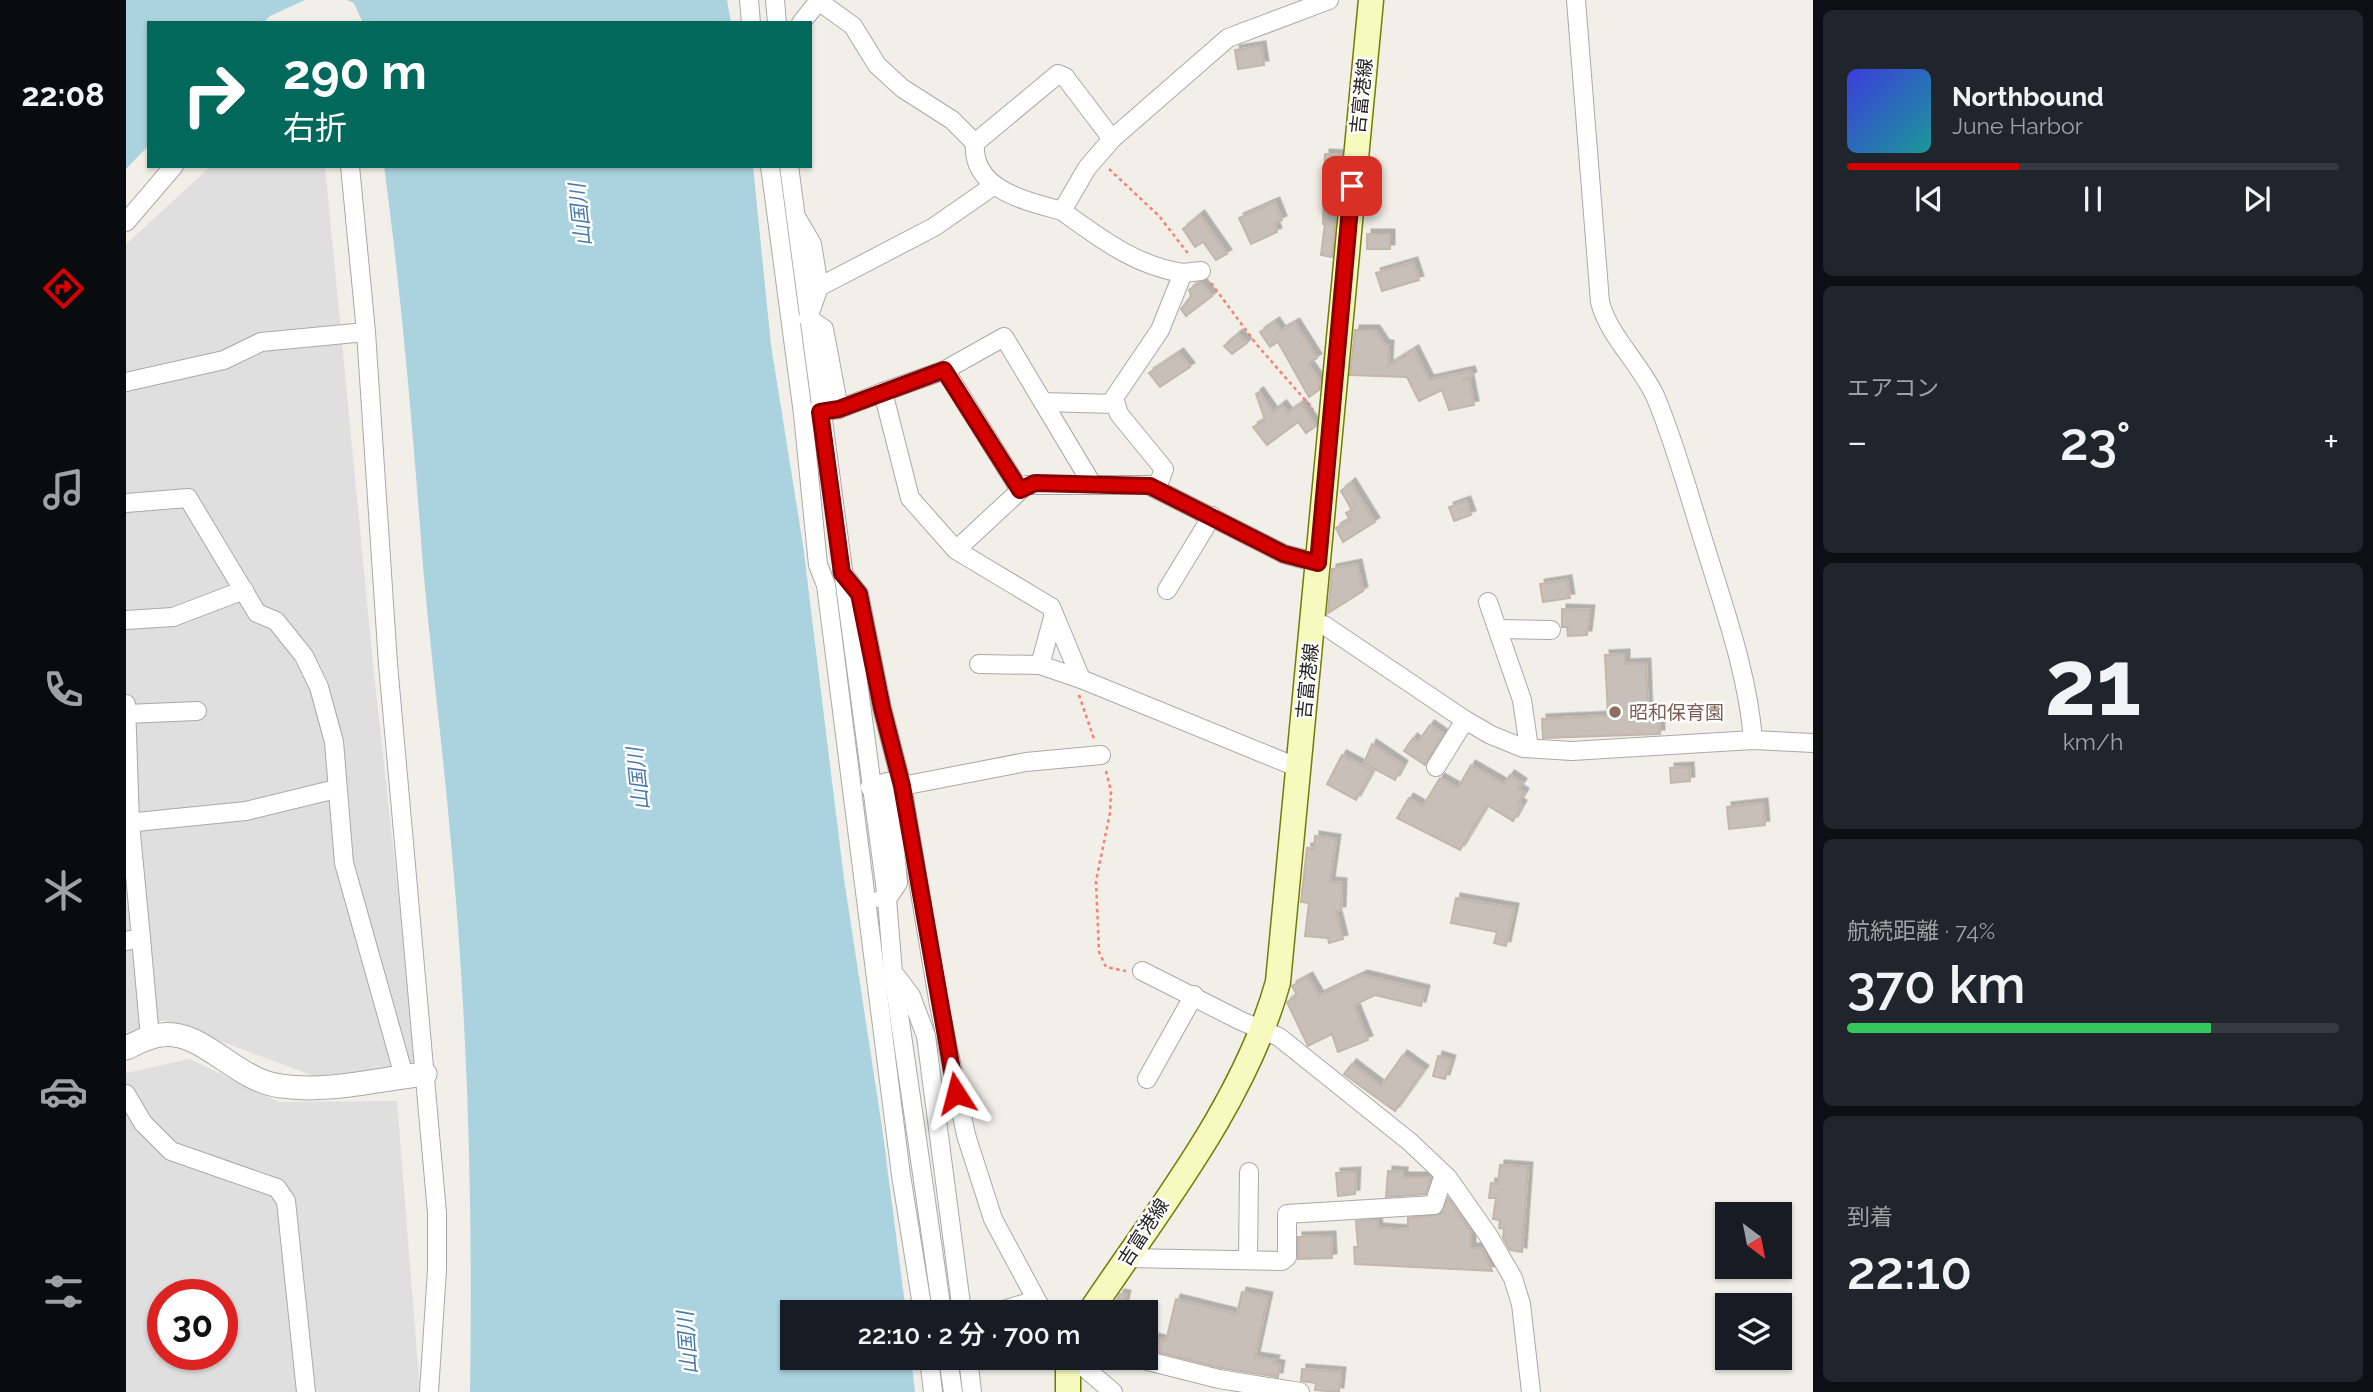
<!DOCTYPE html>
<html lang="ja">
<meta charset="utf-8">
<style>
:root{--surface:#171b24;--page:#20242c;--text:#f1f3f6;--muted:#9ea1a6;--line:#363941;--accent:#d40000}
body{margin:0;font-family:Raleway,"Noto Sans JP",sans-serif;background:var(--page);color:var(--text);height:100vh;display:flex;flex-direction:column;font-size:26px;white-space:nowrap}
*{box-sizing:border-box;margin:0}
p{font-size:23px;color:var(--muted)}
.icon{flex:none;width:38px;height:38px;fill:none;stroke:currentColor;stroke-width:2;stroke-linecap:round;stroke-linejoin:round}
.map{position:relative;flex:1;overflow:hidden}
.details{display:flex;flex-direction:column;gap:10px;padding:10px;background:#0d0f14;width:560px}
.details>*{flex:none}
.top-card{position:absolute;left:21px;top:21px;width:665px;height:147px;border-radius:0px;box-shadow:0 2px 5px #0004;background:#00695c;color:#fff;overflow:hidden}
.needle{width:46px;rotate:148deg}
.buttons{position:absolute;left:1589px;top:1202px;display:grid;gap:14px}
.buttons a{display:grid;place-items:center;width:77px;height:77px;border-radius:0px;background:var(--surface);box-shadow:0 2px 5px #0004;font-size:35px}
.speed{position:absolute;left:21px;top:1279px;display:flex;gap:14px;font-size:35px;font-weight:700;text-align:center}
.speed>*{display:grid;place-content:center;width:91px;height:91px;border-radius:50%;background:var(--surface);box-shadow:0 2px 5px #0004;line-height:1}
.speed .limit{border:10px solid #d22;background:#fff;color:#111}
.pin{position:absolute;display:grid;place-items:center;width:60px;height:60px;color:#fff;margin:-30px;border-radius:14px;box-shadow:0 4px 10px #0006}
.me{position:absolute;width:77px;margin:-38px;rotate:351deg;stroke-linejoin:round;filter:drop-shadow(0 0 5px #0008)}
.turn{display:flex;align-items:center;gap:24px;height:147px;padding:0 21px;font-size:32px}
.turn .icon{width:91px;height:91px;stroke-width:2.5}
.turn b{display:block;font-size:49px;line-height:60px}
.big{font-size:52px;font-weight:600;line-height:1.1}
.details .widget{flex:1;display:flex;flex-direction:column;justify-content:center;gap:10px;min-width:0;padding:0 24px;border-radius:10px;background:var(--page)}
.details .dial{align-items:center;gap:0}
.dial b{font-size:91px;line-height:1}
.song{display:flex;align-items:center;gap:21px}
.cover{width:84px;height:84px;border-radius:10px;background:linear-gradient(135deg,hsl(240 70% 55%),hsl(180 70% 35%))}
.played{height:7px;border-radius:4px;background:linear-gradient(90deg,var(--accent) 35%,var(--line) 35%)}
.keys{display:flex;justify-content:space-around;direction:ltr}
.heat{display:flex;justify-content:space-between;align-items:center;font-size:38px;direction:ltr}
.charge{height:10px;border-radius:5px;background:linear-gradient(90deg,#34c759 74%,var(--line) 0)}
.trip{position:absolute;left:654px;top:1300px;width:378px;height:70px;border-radius:0px;background:var(--surface);box-shadow:0 2px 5px #0004;font-weight:600;line-height:70px;text-align:center}
main{display:flex;flex:1;min-height:0}
.tabs{display:flex;flex-direction:column;width:126px;justify-content:space-around;align-items:center;background:#090b0e;color:var(--muted)}
.tabs .icon{width:49px;height:49px}
.tabs .active{color:var(--accent)}
.tabs b{font-size:32px;color:var(--text)}
.map>svg:first-child{display:block}
.residential{fill:#e0dfdf;fill-rule:evenodd}
.water{fill:#aad3df}
.building{fill:#c7bfb8;stroke:#c4b6ab;stroke-width:2;filter:url(#shadow)}
.lines{fill:none;stroke-linecap:round;stroke-linejoin:round}
.minor-casing{stroke:#a9a9a9;stroke-width:20}
.tertiary-casing{stroke:#a9a9a9;stroke-width:25}
.secondary-casing{stroke:#707d05;stroke-width:27}
.path{stroke:#fa8072;stroke-width:2.5;stroke-dasharray:3.5 3.5;stroke-linecap:butt}
.minor{stroke:#fff;stroke-width:18}
.tertiary{stroke:#fff;stroke-width:23}
.secondary{stroke:#f7fabf;stroke-width:24}
.route-casing{stroke:#8a0000;stroke-width:18}
.route{stroke:#d40000;stroke-width:12}
.education-dot{fill:#8d6e63;stroke:#fff;stroke-width:2.5}
.labels{text-anchor:middle;dominant-baseline:central;stroke-width:5;stroke-linejoin:round;paint-order:stroke}
.street-label{font-size:19px;fill:#222;stroke:#fff}
.education-label{font-size:19px;fill:#785e54;stroke:#fff;text-anchor:start}
.water-label{font-size:21px;font-style:italic;fill:#4a7aab;stroke:#fff}
</style>
<main>
<nav class="tabs">
<b>22:08</b>
<svg class="icon active" aria-label="directions" viewBox="0 0 24 24"><path d="M12 3l9 9-9 9-9-9zM9 14v-3h6M13 9l2 2-2 2"/></svg>
<svg class="icon" aria-label="music" viewBox="0 0 24 24"><path d="M9 18V5l10-2v13"/><circle cx="6" cy="18" r="3"/><circle cx="16" cy="16" r="3"/></svg>
<svg class="icon" aria-label="phone" viewBox="0 0 24 24"><path d="M5 4h4l2 5-3 2q2 4 5 5l2-3 5 2v4C11 20 4 13 5 4z"/></svg>
<svg class="icon" aria-label="climate" viewBox="0 0 24 24"><path d="M12 3v18M4 7l16 10M4 17L20 7"/></svg>
<svg class="icon" aria-label="car" viewBox="0 0 24 24"><path d="M5 17H2v-5l4-1 3-4h7l3 4 3 1v5h-3M9 17h6M6 11h13"/><circle cx="7" cy="17" r="2"/><circle cx="17" cy="17" r="2"/></svg>
<svg class="icon" aria-label="filters" viewBox="0 0 24 24"><path d="M4 7h16M4 17h16"/><circle cx="9" cy="7" r="2"/><circle cx="15" cy="17" r="2"/></svg>
</nav>
<div class="map">
<svg width="1687" height="1392" viewBox="0 0 1687 1392">
<defs>
<filter id="shadow"><feDropShadow dx="4.5" dy="-4.5" stdDeviation="0" flood-color="#0004"/></filter>
</defs>
<rect width="100%" height="100%" fill="#f2efe9"/>
<g class="residential">
<polygon points="85,166 199,166 247,664 291,1066 188,1076 37,1020 0,1036 0,244"/>
<path d="M64,1059l89,43 118,-1 23,291h-294v-319zM37,1295h59v59h-59z"/>
</g>
<g class="water">
<polygon points="0,0 179,0 144,16 137,23 23,23 23,145 0,169"/>
<polygon points="221,0 601,0 605,23 237,23 228,3"/>
<path d="M258,166h369l18,179 32,200 41,334 38,248 24,185h-113v46h118l4,34h-445c3,-183 -2,-367 -19,-549 -8,-93 -20,-185 -28,-277 -10,-134 -21,-267 -39,-400z"/>
</g>
<g class="building">
<polygon points="1135,46 1138,65 1112,69 1109,50"/>
<polygon points="1199,154 1215,155 1206,257 1195,255 1199,224 1197,224"/>
<polygon points="1149,202 1156,220 1148,224 1151,232 1125,244 1113,218"/>
<polygon points="1074,215 1101,254 1090,260 1077,242 1069,247 1057,229"/>
<rect x="1241" y="234" width="23" height="15"/>
<polygon points="1287,262 1293,280 1256,291 1250,273"/>
<polygon points="1075,282 1086,296 1060,316 1055,309 1065,296 1063,290"/>
<polygon points="1149,322 1155,331 1169,323 1191,358 1182,364 1194,381 1193,390 1183,397 1152,342 1144,347 1134,332"/>
<polygon points="1229,330 1249,330 1259,345 1263,345 1262,366 1288,350 1303,380 1344,371 1346,376 1336,380 1343,379 1348,405 1323,410 1316,390 1293,401 1281,377 1224,375"/>
<polygon points="1112,334 1121,343 1106,354 1098,346"/>
<polygon points="1053,353 1064,367 1034,387 1023,373"/>
<polygon points="1133,392 1147,412 1156,405 1162,413 1175,404 1190,426 1180,433 1172,422 1141,445 1127,427 1139,420 1130,394"/>
<polygon points="1225,483 1249,522 1217,542 1210,528 1224,520 1220,513 1226,510 1215,491"/>
<polygon points="1340,501 1345,515 1328,521 1323,507"/>
<polygon points="1231,564 1237,591 1202,613 1206,569"/>
<polygon points="1441,580 1444,598 1417,602 1414,584"/>
<polygon points="1436,609 1464,610 1461,635 1442,636 1441,627 1436,627"/>
<polygon points="1499,654 1499,664 1520,663 1522,714 1533,713 1534,734 1417,738 1416,719 1482,716 1479,655"/>
<polygon points="1304,725 1317,734 1299,765 1278,751 1287,738 1292,742"/>
<polygon points="1246,744 1277,765 1269,780 1238,763"/>
<polygon points="1216,755 1246,771 1230,800 1201,784"/>
<polygon points="1345,765 1378,784 1384,775 1396,783 1392,789 1398,793 1392,803 1396,805 1387,821 1361,805 1334,850 1271,818 1283,798 1297,806 1314,778 1332,788"/>
<polygon points="1563,767 1564,781 1545,783 1544,768"/>
<polygon points="1637,803 1639,825 1603,829 1601,807"/>
<polygon points="1189,836 1210,839 1204,882 1216,883 1215,911 1210,911 1217,939 1203,943 1202,938 1179,936 1183,903 1175,902 1181,848 1188,849"/>
<polygon points="1330,898 1388,908 1380,946 1368,943 1371,932 1325,923"/>
<polygon points="1237,975 1299,990 1295,1006 1249,995 1228,1005 1242,1040 1212,1052 1206,1034 1182,1046 1161,1002 1171,995 1166,986 1182,977 1193,996"/>
<polygon points="1277,1055 1298,1070 1269,1111 1218,1074 1226,1064 1255,1086"/>
<polygon points="1312,1056 1325,1060 1319,1079 1307,1076"/>
<polygon points="1374,1165 1402,1167 1396,1252 1384,1250 1377,1238 1378,1229 1373,1228 1374,1220 1367,1219 1370,1198 1363,1198 1365,1183 1372,1184"/>
<polygon points="1262,1171 1277,1172 1277,1177 1304,1177 1300,1194 1260,1197"/>
<polygon points="1230,1172 1229,1194 1212,1196 1210,1173"/>
<polygon points="1322,1198 1345,1232 1345,1248 1356,1248 1366,1271 1229,1264 1228,1247 1232,1247 1230,1221 1251,1220 1252,1228 1282,1230 1282,1218 1314,1214"/>
<polygon points="1205,1236 1206,1258 1172,1259 1172,1237"/>
<polygon points="1116,1292 1142,1297 1129,1357 1149,1360 1147,1364 1154,1365 1152,1377 1095,1368 1020,1349 1022,1337 1040,1341 1050,1299 1111,1314"/>
<polygon points="994,1294 1000,1295 996,1312 984,1312"/>
<polygon points="1176,1369 1215,1372 1213,1392 1189,1390 1190,1383 1175,1381"/>
</g>
<g class="lines">
<g class="minor-casing">
<g id="minor">
<polyline points="623,0 625,23"/>
<polyline points="649,0 651,23"/>
<path d="M691,0l36,26 24,39 25,23 50,32 23,23c-4,47 52,58 87,68l25,-43 25,-29 116,-101 101,-38"/>
<path d="M1450,0l24,302c9,35 41,62 56,96 20,48 34,101 50,151 19,62 42,126 47,191"/>
<polyline points="675,23 691,3"/>
<polyline points="849,143 932,74 939,77 986,139"/>
<polyline points="224,166 240,332 262,664 311,1213 311,1270 303,1392"/>
<polyline points="644,166 677,414 692,565 700,585 775,1175 797,1312"/>
<polyline points="663,166 761,899 767,973 816,1312"/>
<path d="M936,211c39,28 74,55 121,62"/>
<polyline points="672,220 686,244 693,287 682,318 698,329 713,409"/>
<polyline points="0,222 48,166"/>
<polyline points="693,287 808,227 867,186"/>
<polyline points="819,370 894,490"/>
<polyline points="0,382 98,360 135,342 240,332"/>
<polyline points="757,392 819,370 878,337 966,484"/>
<polyline points="917,402 989,404"/>
<polyline points="683,413 713,409 757,392 784,498 830,550 925,607 955,679"/>
<polyline points="1024,486 1158,554 1192,563"/>
<polyline points="0,503 62,498 131,613 150,621 178,656 193,687 208,742 218,863 278,1076"/>
<polyline points="830,550 900,485 1032,485 1038,469 993,414 988,398 1034,330 1057,273 1075,271"/>
<polyline points="716,572 733,594 756,708 776,786 813,1005 840,1135 867,1219 917,1312"/>
<polyline points="1041,590 1086,516"/>
<polyline points="1362,602 1396,700 1403,748"/>
<polyline points="0,620 47,617 118,590"/>
<polyline points="1187,625 1198,625 1339,720 1365,735 1397,748 1446,751 1627,740 1687,743"/>
<polyline points="1372,629 1425,630"/>
<polyline points="853,664 914,665 955,679 1173,768"/>
<polyline points="914,665 928,614"/>
<polyline points="0,704 4,823 15,938 0,941"/>
<polyline points="0,714 71,711"/>
<polyline points="1310,767 1339,720"/>
<polyline points="744,787 762,782 776,786 900,762 975,755"/>
<polyline points="0,823 120,811 210,789"/>
<polyline points="755,899 761,899 772,883 762,782"/>
<polyline points="15,938 24,1038"/>
<polyline points="1016,971 1115,1021 1153,1037 1284,1142 1322,1178 1362,1235 1387,1278 1395,1304 1405,1392"/>
<polyline points="770,976 785,996 800,1036 836,1312"/>
<polyline points="1021,1079 1068,995"/>
<polyline points="0,1094 17,1123 45,1151 151,1188 160,1201 180,1392"/>
<polyline points="1000,1258 1156,1261 1161,1257 1161,1214 1308,1205 1318,1174"/>
<polyline points="1122,1260 1123,1172"/>
<polyline points="871,1312 910,1300"/>
<polyline points="803,1358 807,1392"/>
<polyline points="822,1358 827,1392"/>
<polyline points="842,1358 846,1392"/>
<polyline points="947,1358 987,1392"/>
<polyline points="1010,1358 1093,1379 1174,1392"/>
</g>
</g>
<g class="tertiary-casing">
<path id="tertiary" d="M0,1048c11,-5 23,-12 35,-13 42,-6 73,45 120,51 46,7 98,-7 144,-12"/>
</g>
<g class="secondary-casing">
<g id="secondary">
<path d="M964,1312c68,-102 155,-210 188,-330l93,-982"/>
<polyline points="942,1392 942,1358"/>
</g>
</g>
<g class="path">
<polyline points="983,169 1033,216 1064,256"/>
<polyline points="1085,283 1131,345 1187,409"/>
<polyline points="953,695 968,739"/>
<polyline points="980,771 985,791 984,813 970,881 973,952 980,967 1000,971"/>
</g>
<use href="#minor" class="minor"/>
<use href="#tertiary" class="tertiary"/>
<use href="#secondary" class="secondary"/>
</g>
<g class="lines">
<g class="route-casing">
<polyline id="route" points="830,1093 776,786 756,708 733,594 716,573 694,412 713,409 818,370 894,490 909,483 1024,486 1158,554 1192,563 1226,186"/>
</g>
<use href="#route" class="route"/>
</g>
<circle class="education-dot" cx="1489" cy="712" r="7"/>
<g class="labels">
<g class="street-label">
<text transform="translate(1235 96) rotate(-84)">吉富港線</text>
<text transform="translate(1181 681) rotate(-84)">吉富港線</text>
<text transform="translate(1017 1232) rotate(-57)">吉富港線</text>
</g>
<g class="education-label">
<text x="1503" y="712">昭和保育園</text>
</g>
<g class="water-label">
<text transform="translate(454 215) rotate(-96)">山国川</text>
<text transform="translate(512 779) rotate(-96)">山国川</text>
<text transform="translate(561 1343) rotate(-94)">山国川</text>
</g>
</g>
</svg>
<div class="buttons">
<a><svg class="needle" viewBox="-14 -14 28 28"><path d="M0-13l5 13h-10z" fill="#e53935"/><path d="M0 13l5-13h-10z" fill="#9ea1a6"/></svg></a>
<a><svg class="icon" aria-label="layers" viewBox="0 0 24 24"><path d="M12 4l9 5-9 5-9-5zM3 14l9 5 9-5"/></svg></a>
</div>
<div class="speed"><div class="limit">30</div></div>
<div class="pin" style="left:1226px;top:186px;background:#d93025"><svg class="icon" aria-label="arrive" viewBox="0 0 24 24"><path d="M6 21V4h12l-3 4 3 4H6"/></svg></div>
<svg class="me" style="left:830px;top:1093px" viewBox="-20 -20 40 40"><path d="M0-17L14 15 0 8-14 15z" fill="#d40000" stroke="#fff" stroke-width="4"/></svg>
<div class="trip">22:10 · 2 分 · 700 m</div>
<div class="top-card">
<div class="turn"><svg class="icon" aria-label="right" viewBox="0 0 24 24"><path d="M7 20v-9h11M14 6l5 5-5 5"/></svg><div><b>290 m</b>右折</div></div>
</div>
</div>
<section class="details">
<div class="widget">
<div class="song"><i class="cover"></i><div><b>Northbound</b><p>June Harbor</p></div></div>
<div class="played"></div>
<div class="keys"><svg class="icon" aria-label="previous" viewBox="0 0 24 24"><path d="M18 5L8 12l10 7zM5 5v14"/></svg><svg class="icon" aria-label="pause" viewBox="0 0 24 24"><path d="M8 5v14M16 5v14"/></svg><svg class="icon" aria-label="next" viewBox="0 0 24 24"><path d="M6 5l10 7-10 7zM19 5v14"/></svg></div>
</div>
<div class="widget"><p>エアコン</p>
<div class="heat"><a>−</a><b class="big">23°</b><a>+</a></div>
</div>
<div class="widget dial"><b>21</b><p>km/h</p></div>
<div class="widget"><p>航続距離 · 74%</p><b class="big">370 km</b><div class="charge"></div></div>
<div class="widget"><p>到着</p><b class="big">22:10</b></div>
</section>
</main>
